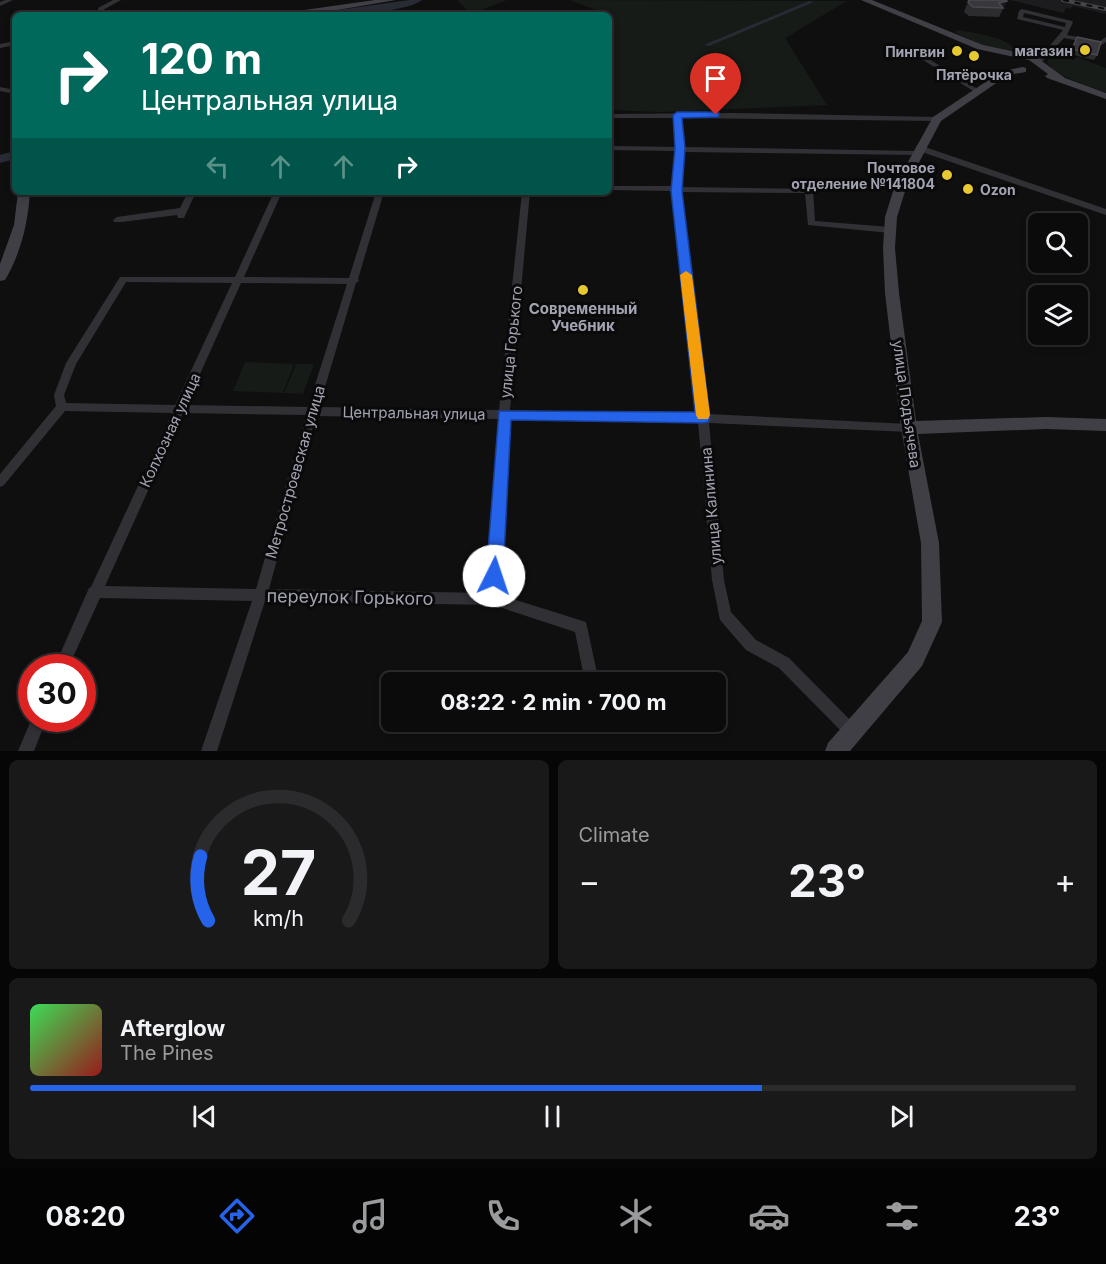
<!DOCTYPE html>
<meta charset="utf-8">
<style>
:root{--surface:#0b0b0c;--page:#19191a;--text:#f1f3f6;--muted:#9a9b9d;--line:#2b2b2d;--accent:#2563eb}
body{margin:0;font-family:Inter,sans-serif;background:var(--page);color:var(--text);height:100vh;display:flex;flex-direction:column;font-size:22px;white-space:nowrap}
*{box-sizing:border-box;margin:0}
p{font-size:20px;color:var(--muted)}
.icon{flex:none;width:33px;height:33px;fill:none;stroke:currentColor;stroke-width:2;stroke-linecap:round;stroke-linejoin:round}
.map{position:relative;height:751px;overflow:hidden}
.drawer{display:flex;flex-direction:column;gap:9px;padding:9px;background:#060607;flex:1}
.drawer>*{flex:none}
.top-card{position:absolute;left:12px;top:12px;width:600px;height:183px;border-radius:9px;box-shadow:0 3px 9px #0003,0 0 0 2px var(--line);background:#00695c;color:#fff;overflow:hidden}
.buttons{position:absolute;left:1028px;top:213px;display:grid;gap:12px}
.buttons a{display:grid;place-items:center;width:60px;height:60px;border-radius:9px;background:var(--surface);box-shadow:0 3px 9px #0003,0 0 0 2px var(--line);font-size:30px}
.speed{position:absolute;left:18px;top:654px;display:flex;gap:12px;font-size:30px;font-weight:700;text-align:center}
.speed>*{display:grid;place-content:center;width:78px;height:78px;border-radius:50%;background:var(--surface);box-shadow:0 3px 9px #0003,0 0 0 2px var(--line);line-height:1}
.speed .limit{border:9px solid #d22;background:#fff;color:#111}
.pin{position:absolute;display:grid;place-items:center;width:51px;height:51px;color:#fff;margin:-62px -26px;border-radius:50% 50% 50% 0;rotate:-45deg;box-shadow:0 0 6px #0007}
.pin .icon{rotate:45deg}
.me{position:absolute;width:66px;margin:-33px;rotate:4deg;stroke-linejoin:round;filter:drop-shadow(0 0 4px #0008)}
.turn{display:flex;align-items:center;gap:21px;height:126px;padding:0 30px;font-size:27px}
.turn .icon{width:78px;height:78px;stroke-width:2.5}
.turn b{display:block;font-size:42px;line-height:51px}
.lanes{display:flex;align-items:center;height:57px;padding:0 30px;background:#0003;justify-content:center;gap:30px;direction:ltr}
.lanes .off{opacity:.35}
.big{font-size:45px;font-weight:700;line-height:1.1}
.drawer .card{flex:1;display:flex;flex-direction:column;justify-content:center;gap:9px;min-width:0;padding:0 21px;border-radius:9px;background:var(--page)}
.drawer .dial{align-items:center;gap:0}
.dial svg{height:156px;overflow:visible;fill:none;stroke:var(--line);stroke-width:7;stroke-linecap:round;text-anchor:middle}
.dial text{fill:var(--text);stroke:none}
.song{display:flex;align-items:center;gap:18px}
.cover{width:72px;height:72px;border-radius:9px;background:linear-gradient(135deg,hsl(130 70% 55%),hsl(0 70% 35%))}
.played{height:6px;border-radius:3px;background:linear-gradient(90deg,var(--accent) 70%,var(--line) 70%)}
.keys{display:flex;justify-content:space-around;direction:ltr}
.heat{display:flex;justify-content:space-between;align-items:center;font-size:33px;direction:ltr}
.drawer .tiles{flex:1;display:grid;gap:9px;grid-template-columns:1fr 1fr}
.card:last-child{grid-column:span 2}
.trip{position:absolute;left:381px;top:672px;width:345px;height:60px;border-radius:9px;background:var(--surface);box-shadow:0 3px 9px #0003,0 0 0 2px var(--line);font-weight:700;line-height:60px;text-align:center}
.dock{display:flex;height:96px;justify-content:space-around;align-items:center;background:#040405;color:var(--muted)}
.dock .icon{width:42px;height:42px}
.dock .on{color:var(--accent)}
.dock b{font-size:27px;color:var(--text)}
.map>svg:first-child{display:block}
.built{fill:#1c1b1d}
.green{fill:#161b17}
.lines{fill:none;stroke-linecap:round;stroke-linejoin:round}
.canal{fill:#272b33;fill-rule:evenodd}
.river{fill:#272b33;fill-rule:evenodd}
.street{fill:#313035;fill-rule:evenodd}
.secondary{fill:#3f3f45;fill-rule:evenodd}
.rail-casing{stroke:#44444a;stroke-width:4}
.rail{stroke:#0a0a0b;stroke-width:2;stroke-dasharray:6;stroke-linecap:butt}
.wall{fill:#2c2b2e}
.shaded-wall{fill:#1b1a1c}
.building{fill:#38383c;stroke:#49494e;stroke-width:1.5}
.route{fill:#2563eb;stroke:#184099;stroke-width:1.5}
.slow{fill:#f59e0b}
.poi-dot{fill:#e6c831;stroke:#0a0a0b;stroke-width:2}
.labels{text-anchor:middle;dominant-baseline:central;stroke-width:6;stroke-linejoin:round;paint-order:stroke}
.far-poi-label{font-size:14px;font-weight:bold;fill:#a1a3b1;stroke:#0a0a0b;text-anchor:end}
.poi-label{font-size:15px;font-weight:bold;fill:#a1a3b1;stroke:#0a0a0b}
.street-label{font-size:15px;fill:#a1a3b1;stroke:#0a0a0b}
.near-street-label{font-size:18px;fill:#a1a3b1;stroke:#0a0a0b}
</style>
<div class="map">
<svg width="1106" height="751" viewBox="0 0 1106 751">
<rect width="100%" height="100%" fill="#0f0f10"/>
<polygon class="built" points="1010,0 1106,0 1106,14 1073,6 1071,9 1066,8 1063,13"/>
<g class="green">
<polygon points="457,0 507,0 471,14"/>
<polygon points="570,0 847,1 785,38 827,105 661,112 609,110 609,15"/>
<path d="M959,30c17,4 43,6 55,18l-3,4 -26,-6 -29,-13v-2z"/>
<path d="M1052,54l21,6 4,-3 29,11v24c-14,-5 -53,-16 -59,-30z"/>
<polygon points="245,362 294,364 283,393 233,391"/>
<polygon points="296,364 314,364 303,394 284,393"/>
</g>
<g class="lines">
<polygon class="canal" points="809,1 814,2 709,46 704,45"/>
<g class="river">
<path d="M409,0h13c-17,13 -80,15 -103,15l5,-3z"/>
<polygon points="15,151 15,159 0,163 0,155"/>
</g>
<g class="street">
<polygon points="5,0 13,0 0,6 0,2"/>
<polygon points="113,0 121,0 103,10 105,15 99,15 98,8"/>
<path d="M1022,9l50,12 1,1 -6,13 33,6 6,-4v5l-5,3 -37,-7 -24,26h-4v-2l27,-32 -46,-11 2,-8zM1024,13l42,10 -1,4 -42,-10z"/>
<polygon points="15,41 15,45 0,48 0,44"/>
<polygon points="931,46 936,47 924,56 979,90 979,92 975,92 918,57 918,55"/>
<polygon points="0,87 15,90 15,94 0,91"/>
<path d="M732,113l205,4 4,2 -4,2 -256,-3 3,29 233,4 4,2 -4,2 -233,-3 -3,35 128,2 4,2 2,30 75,6 4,3 -4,3 -82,-8 -3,-32 -125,-1 28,222 201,10 4,1 2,3 -2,3 -4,1 -200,-9 15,157 7,32 25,28 33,18 68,69 2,5 -2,5 -5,2 -5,-2 -68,-69 -33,-18 -26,-30 -8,-40 -14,-158 -189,-3 -9,176 86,27 13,60h-14l-10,-50 -82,-27 -228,-4 -48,150h-16l51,-150 -152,-3 -32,70h-14l35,-80 2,-1 81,-174 -107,-2 -61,74 -4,2v-13l56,-68 -2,-11 12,-32 54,-86h115l39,-85h8l-38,85 105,1 27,-86h8l-26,87 1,2 -3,2 -37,124 180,3 23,-218h8l-20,218 187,4 -25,-223 -63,-1v-4h63l4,-35 -67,-1v-4l67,1 -2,-29h-65v-4zM126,282l106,1 -57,122 -109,-2 -2,-8 12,-31zM241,283l106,1 -39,123 -122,-2zM183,413l123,2 -50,174 -151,-3zM316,416l182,3 -11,174 -218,-4z"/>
<polygon points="916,146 922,146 1106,209 1106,215 916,150"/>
<polygon points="188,192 196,192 184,218 178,218 177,215 122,222 114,222 113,220 117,217 180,208"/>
<polygon points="32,718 47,718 34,751 18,751"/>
</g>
<g class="secondary">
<polygon points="375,0 396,0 308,15 286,15 290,12"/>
<polygon points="861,0 872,0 983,45 1035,56 1065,78 1106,93 1106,99 1047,78 1045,76 1048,74 1029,60 977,49"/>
<polygon points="1023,67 1026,68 1026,72 1008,75 941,121 907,185 897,217 895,248 899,293 916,421 1046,417 1106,419 1106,431 1046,429 918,434 939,543 942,622 922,666 850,751 825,751 828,743 908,652 922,621 921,543 901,428 885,293 883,248 885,217 895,185 933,117 1002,71"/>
<path d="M18,192h12c-2,31 -9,61 -25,88l-5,1v-17l14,-39z"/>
</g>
<g class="rail-casing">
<polyline id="rail" points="1063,0 1106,9"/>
</g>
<use href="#rail" class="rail"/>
</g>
<g class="wall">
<polygon points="1007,1 999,17 969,16 964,12 968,2"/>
<polygon points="1077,37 1097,55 1094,60 1070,54"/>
</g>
<polygon class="shaded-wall" points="1007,1 1003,10 1002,10 1003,8 999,3"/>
<g class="building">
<polygon points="969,0 1006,0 1007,1 999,3 1003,8 973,7 968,2"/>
<polygon points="1077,37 1101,42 1097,55 1072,49"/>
</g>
<polygon class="route" points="716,112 719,113 719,117 682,118 685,148 682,191 710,418 708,422 703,423 511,420 503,576 500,582 494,584 488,582 486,576 499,411 695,412 671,191 675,148 673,115 677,112"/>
<polygon class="slow" points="686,271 692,275 710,415 708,419 698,419 696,415 680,275"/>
<g class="poi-dot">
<circle cx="1085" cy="50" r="6"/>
<circle cx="957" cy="51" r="6"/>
<circle cx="974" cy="56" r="6"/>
<circle cx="947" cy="175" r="6"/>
<circle cx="968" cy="189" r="6"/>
<circle cx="583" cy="290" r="6"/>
</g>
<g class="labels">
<g class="far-poi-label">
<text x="1073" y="50">магазин</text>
<text x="945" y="51">Пингвин</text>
<text x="974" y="74" text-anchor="middle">Пятёрочка</text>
<text x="935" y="167">Почтовое<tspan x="935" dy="16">отделение №141804</tspan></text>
<text x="980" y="189" text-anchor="start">Ozon</text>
</g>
<g class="poi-label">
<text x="583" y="308">Современный<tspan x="583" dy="17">Учебник</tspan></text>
</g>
<g class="street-label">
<text transform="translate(511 342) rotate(-84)">улица Горького</text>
<text transform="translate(907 404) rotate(82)">улица Подъячева</text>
<text transform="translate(414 413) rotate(1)">Центральная улица</text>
<text transform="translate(170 430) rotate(-65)">Колхозная улица</text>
<text transform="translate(295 472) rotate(-74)">Метростроевская улица</text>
<text transform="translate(711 506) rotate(-95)">улица Калинина</text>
</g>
<g class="near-street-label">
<text transform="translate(350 597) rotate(1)">переулок Горького</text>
</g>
</g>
</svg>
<div class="buttons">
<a><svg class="icon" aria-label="search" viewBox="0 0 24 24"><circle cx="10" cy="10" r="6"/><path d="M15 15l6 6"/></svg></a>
<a><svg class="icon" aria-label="layers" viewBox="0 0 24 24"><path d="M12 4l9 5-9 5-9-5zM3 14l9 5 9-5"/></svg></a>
</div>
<div class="speed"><div class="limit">30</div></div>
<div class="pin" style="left:716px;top:115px;background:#d93025"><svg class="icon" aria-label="arrive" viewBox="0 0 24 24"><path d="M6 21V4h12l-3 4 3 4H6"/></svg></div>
<svg class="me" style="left:494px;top:576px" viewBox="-20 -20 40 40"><circle r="19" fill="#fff"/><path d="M0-13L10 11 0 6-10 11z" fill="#2563eb"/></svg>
<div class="trip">08:22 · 2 min · 700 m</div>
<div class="top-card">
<div class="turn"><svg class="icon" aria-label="right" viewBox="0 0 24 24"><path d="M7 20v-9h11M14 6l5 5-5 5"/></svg><div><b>120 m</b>Центральная улица</div></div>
<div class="lanes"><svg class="icon off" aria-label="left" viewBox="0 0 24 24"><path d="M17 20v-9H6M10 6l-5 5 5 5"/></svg><svg class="icon off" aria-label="ahead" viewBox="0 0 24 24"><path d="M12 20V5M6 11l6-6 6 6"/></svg><svg class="icon off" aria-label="ahead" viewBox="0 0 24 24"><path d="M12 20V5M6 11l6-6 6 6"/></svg><svg class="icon" aria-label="right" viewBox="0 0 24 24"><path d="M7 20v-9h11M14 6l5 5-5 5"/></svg></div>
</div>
</div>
<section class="drawer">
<div class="tiles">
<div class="card dial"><svg viewBox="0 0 100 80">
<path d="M14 69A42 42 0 1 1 86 69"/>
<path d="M14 69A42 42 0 0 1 10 36" stroke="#2563eb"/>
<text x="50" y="56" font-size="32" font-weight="700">27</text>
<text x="50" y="72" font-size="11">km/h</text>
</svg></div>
<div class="card"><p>Climate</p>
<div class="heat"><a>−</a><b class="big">23°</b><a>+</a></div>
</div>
<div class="card">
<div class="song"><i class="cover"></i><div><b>Afterglow</b><p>The Pines</p></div></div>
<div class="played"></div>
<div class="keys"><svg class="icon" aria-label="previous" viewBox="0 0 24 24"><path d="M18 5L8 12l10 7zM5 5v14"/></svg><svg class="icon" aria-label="pause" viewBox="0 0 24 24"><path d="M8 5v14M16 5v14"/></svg><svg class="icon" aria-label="next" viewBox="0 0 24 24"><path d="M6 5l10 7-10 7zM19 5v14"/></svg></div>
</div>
</div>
</section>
<nav class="dock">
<b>08:20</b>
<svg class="icon on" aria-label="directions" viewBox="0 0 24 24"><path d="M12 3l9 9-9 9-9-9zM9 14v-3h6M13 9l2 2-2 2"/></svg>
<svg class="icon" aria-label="music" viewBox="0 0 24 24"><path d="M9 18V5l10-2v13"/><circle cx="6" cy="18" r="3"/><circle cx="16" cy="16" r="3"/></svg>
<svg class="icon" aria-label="phone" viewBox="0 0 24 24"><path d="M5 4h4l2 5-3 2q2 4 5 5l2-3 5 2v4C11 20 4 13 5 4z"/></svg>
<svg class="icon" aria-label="climate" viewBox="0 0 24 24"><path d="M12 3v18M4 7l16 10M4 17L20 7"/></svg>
<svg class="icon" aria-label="car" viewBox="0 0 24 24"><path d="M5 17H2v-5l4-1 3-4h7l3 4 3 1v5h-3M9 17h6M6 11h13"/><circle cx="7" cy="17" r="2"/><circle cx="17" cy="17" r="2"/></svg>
<svg class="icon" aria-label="filters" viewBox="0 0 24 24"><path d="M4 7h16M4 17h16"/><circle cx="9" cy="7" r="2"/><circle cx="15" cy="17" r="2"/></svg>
<b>23°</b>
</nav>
